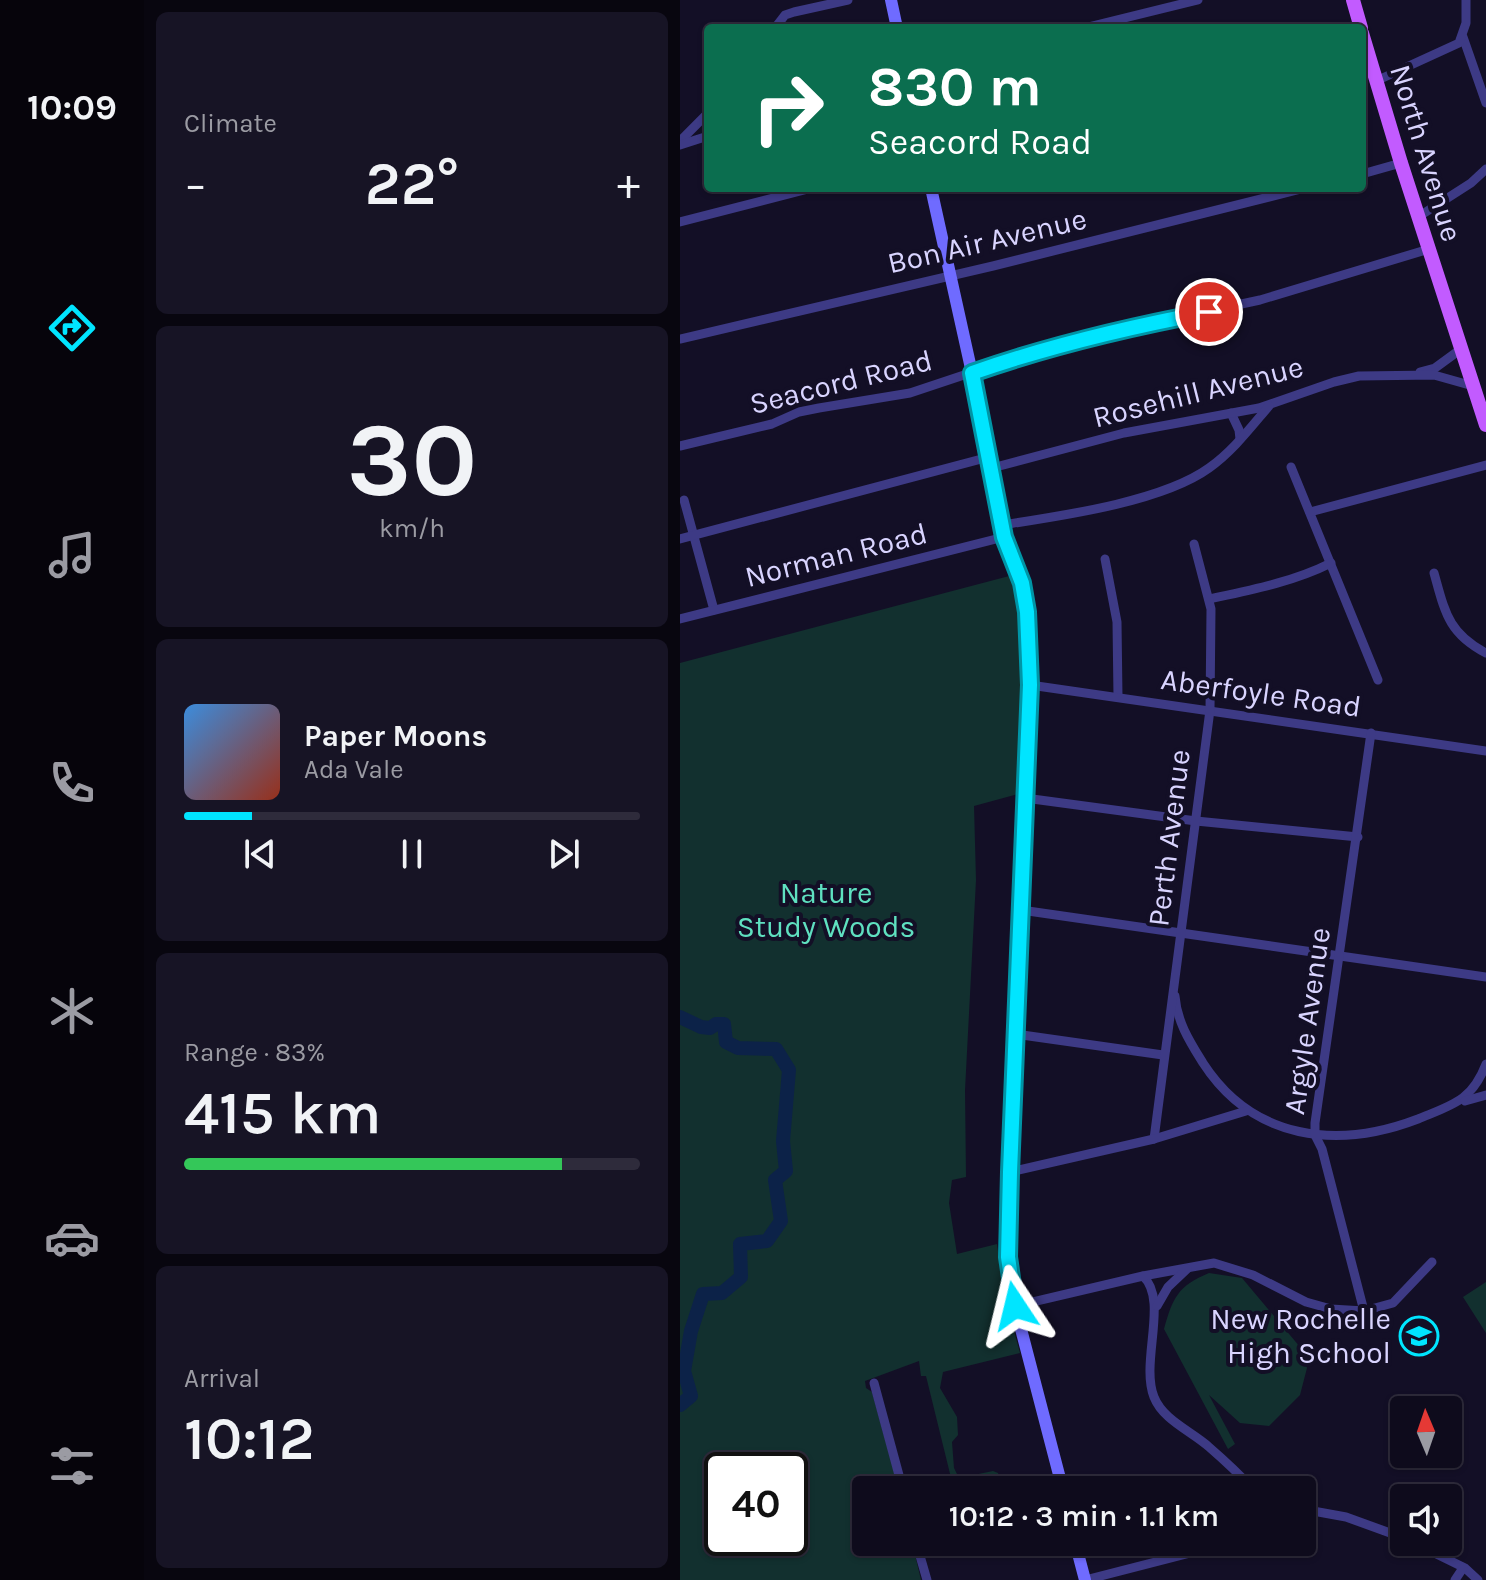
<!DOCTYPE html>
<meta charset="utf-8">
<style>
:root{--surface:#0e0b1c;--page:#171425;--text:#f1f3f6;--muted:#9b9ba3;--line:#2e2b3b;--accent:#00e5ff}
body{margin:0;font-family:Karla,sans-serif;background:var(--page);color:var(--text);height:100vh;display:flex;flex-direction:column;font-size:30px;white-space:nowrap}
*{box-sizing:border-box;margin:0}
p{font-size:26px;color:var(--muted)}
.icon{flex:none;width:44px;height:44px;fill:none;stroke:currentColor;stroke-width:2;stroke-linecap:round;stroke-linejoin:round}
.map{position:relative;flex:1;overflow:hidden}
.side{display:flex;flex-direction:column;gap:12px;padding:12px;background:#08060f;width:536px}
.side>*{flex:none}
.top-card{position:absolute;left:24px;top:24px;width:662px;height:168px;border-radius:8px;box-shadow:0 2px 6px #0004,0 0 0 2px var(--line);background:#0b6e4f;color:#fff;overflow:hidden}
.needle{width:52px;rotate:358deg}
.buttons{position:absolute;left:710px;top:1396px;display:grid;gap:16px}
.buttons a{display:grid;place-items:center;width:72px;height:72px;border-radius:8px;background:var(--surface);box-shadow:0 2px 6px #0004,0 0 0 2px var(--line);font-size:40px}
.speed{position:absolute;left:24px;top:1452px;display:flex;gap:16px;font-size:40px;font-weight:700;text-align:center}
.speed>*{display:grid;place-content:center;width:104px;height:104px;border-radius:50%;background:var(--surface);box-shadow:0 2px 6px #0004,0 0 0 2px var(--line);line-height:1}
.speed .limit{border:4px solid #111;border-radius:12px;background:#fff;color:#111}
.pin{position:absolute;display:grid;place-items:center;width:68px;height:68px;color:#fff;margin:-34px;border:4px solid #fff;border-radius:50%;box-shadow:0 2px 8px #0007}
.me{position:absolute;width:88px;margin:-44px;rotate:350deg;stroke-linejoin:round;filter:drop-shadow(0 0 6px #0008)}
.turn{display:flex;align-items:center;gap:28px;height:168px;padding:0 32px;font-size:36px}
.turn .icon{width:104px;height:104px;stroke-width:2.5}
.turn b{display:block;font-size:56px;line-height:68px}
.big{font-size:60px;font-weight:600;line-height:1.1}
.side .tile{flex:1;display:flex;flex-direction:column;justify-content:center;gap:12px;min-width:0;padding:0 28px;border-radius:12px;background:var(--page)}
.side .dial{align-items:center;gap:0}
.dial b{font-size:104px;line-height:1}
.song{display:flex;align-items:center;gap:24px}
.cover{width:96px;height:96px;border-radius:12px;background:linear-gradient(135deg,hsl(210 70% 55%),hsl(10 70% 35%))}
.played{height:8px;border-radius:4px;background:linear-gradient(90deg,var(--accent) 15%,var(--line) 15%)}
.keys{display:flex;justify-content:space-around;direction:ltr}
.heat{display:flex;justify-content:space-between;align-items:center;font-size:44px;direction:ltr}
.charge{height:12px;border-radius:6px;background:linear-gradient(90deg,#34c759 83%,var(--line) 0)}
.trip{position:absolute;left:172px;top:1476px;width:464px;height:80px;border-radius:8px;background:var(--surface);box-shadow:0 2px 6px #0004,0 0 0 2px var(--line);font-weight:600;line-height:80px;text-align:center}
main{display:flex;flex:1;min-height:0}
.tabs{display:flex;flex-direction:column;width:144px;justify-content:space-around;align-items:center;background:#06040b;color:var(--muted)}
.tabs .icon{width:56px;height:56px}
.tabs .on{color:var(--accent)}
.tabs b{font-size:36px;color:var(--text)}
.map>svg:first-child{display:block}
.green{fill:#12302f;fill-rule:evenodd}
.lines{fill:none;stroke-linecap:round;stroke-linejoin:round}
.river{stroke:#0c2248;stroke-width:14}
.street{stroke:#3d3a85;stroke-width:9}
.secondary{stroke:#6f6bff;stroke-width:12}
.primary{stroke:#c25bff;stroke-width:14}
.route-casing{stroke:#0095a6;stroke-width:20}
.route{stroke:#00e5ff;stroke-width:14}
.labels{text-anchor:middle;dominant-baseline:central;stroke-width:8;stroke-linejoin:round;paint-order:stroke}
.street-label{font-size:30px;fill:#d9d4ff;stroke:#130f26}
.park-label{font-size:30px;fill:#5fe0c0;stroke:#130f26}
.poi-label{font-size:30px;fill:#d9d4ff;stroke:#130f26;text-anchor:end}
</style>
<main>
<nav class="tabs">
<b>10:09</b>
<svg class="icon on" aria-label="directions" viewBox="0 0 24 24"><path d="M12 3l9 9-9 9-9-9zM9 14v-3h6M13 9l2 2-2 2"/></svg>
<svg class="icon" aria-label="music" viewBox="0 0 24 24"><path d="M9 18V5l10-2v13"/><circle cx="6" cy="18" r="3"/><circle cx="16" cy="16" r="3"/></svg>
<svg class="icon" aria-label="phone" viewBox="0 0 24 24"><path d="M5 4h4l2 5-3 2q2 4 5 5l2-3 5 2v4C11 20 4 13 5 4z"/></svg>
<svg class="icon" aria-label="climate" viewBox="0 0 24 24"><path d="M12 3v18M4 7l16 10M4 17L20 7"/></svg>
<svg class="icon" aria-label="car" viewBox="0 0 24 24"><path d="M5 17H2v-5l4-1 3-4h7l3 4 3 1v5h-3M9 17h6M6 11h13"/><circle cx="7" cy="17" r="2"/><circle cx="17" cy="17" r="2"/></svg>
<svg class="icon" aria-label="filters" viewBox="0 0 24 24"><path d="M4 7h16M4 17h16"/><circle cx="9" cy="7" r="2"/><circle cx="15" cy="17" r="2"/></svg>
</nav>
<section class="side">
<div class="tile"><p>Climate</p>
<div class="heat"><a>−</a><b class="big">22°</b><a>+</a></div>
</div>
<div class="tile dial"><b>30</b><p>km/h</p></div>
<div class="tile">
<div class="song"><i class="cover"></i><div><b>Paper Moons</b><p>Ada Vale</p></div></div>
<div class="played"></div>
<div class="keys"><svg class="icon" aria-label="previous" viewBox="0 0 24 24"><path d="M18 5L8 12l10 7zM5 5v14"/></svg><svg class="icon" aria-label="pause" viewBox="0 0 24 24"><path d="M8 5v14M16 5v14"/></svg><svg class="icon" aria-label="next" viewBox="0 0 24 24"><path d="M6 5l10 7-10 7zM19 5v14"/></svg></div>
</div>
<div class="tile"><p>Range · 83%</p><b class="big">415 km</b><div class="charge"></div></div>
<div class="tile"><p>Arrival</p><b class="big">10:12</b></div>
</section>
<div class="map">
<svg width="806" height="1580" viewBox="0 0 806 1580">
<rect width="100%" height="100%" fill="#130f26"/>
<g class="green">
<path d="M333,575l11,78 -6,141 -44,12 2,74 -11,210 1,87 -14,3 -3,23 8,51 40,-10 7,50 16,59 -77,19 -3,16 17,29 1,18 -6,7 2,26 5,10 34,-7 5,2 7,17h-51l-28,-114h-5l-2,-15 -54,20 1,7 6,4 27,98h-33v52h46l9,38h-241v-917zM42,1470h68v68h-68z"/>
<path d="M529,1273l33,5 58,69 7,21 -7,27 -31,31 -29,-3 -31,-28 26,49 -7,5 -64,-120c9,-32 14,-43 45,-56z"/>
<polygon points="806,1282 806,1333 783,1297"/>
</g>
<g class="lines">
<polyline class="river" points="0,1017 21,1027 30,1028 36,1024 44,1024 46,1042 58,1048 96,1049 109,1070 103,1141 106,1171 95,1180 101,1221 87,1241 60,1244 61,1277 42,1293 23,1294 11,1331 4,1371 11,1396 0,1405"/>
<g class="street">
<polyline points="95,28 105,15 114,12 168,0"/>
<polyline points="404,28 518,0"/>
<polyline points="783,37 806,103"/>
<polyline points="696,81 779,43 786,23 786,0"/>
<polyline points="0,141 28,113"/>
<polyline points="0,145 28,136"/>
<polyline points="682,174 721,163"/>
<polyline points="738,217 791,183 806,169"/>
<polyline points="0,222 132,188"/>
<polyline points="0,339 313,266 625,188"/>
<polyline points="740,372 755,368 781,349"/>
<polyline points="551,413 559,430 560,439"/>
<polyline points="0,446 92,424 119,412 139,408 230,393 332,359 431,332 580,300 749,249"/>
<polyline points="611,467 698,680"/>
<polyline points="312,468 444,433 579,408 654,382 679,376 754,375 793,386"/>
<polyline points="4,500 34,610"/>
<polyline points="630,512 806,465"/>
<path d="M322,525c58,-9 160,-23 207,-57 24,-17 42,-41 60,-62"/>
<polyline points="0,539 309,457"/>
<polyline points="425,559 437,622 438,697"/>
<path d="M754,573c11,39 14,60 52,80"/>
<path d="M529,599c42,-9 84,-17 122,-36"/>
<polyline points="0,619 324,537"/>
<polyline points="350,685 806,751"/>
<polyline points="345,798 516,821 678,837"/>
<polyline points="341,910 806,977"/>
<path d="M495,996c2,26 15,46 28,67 50,77 134,87 215,56 34,-14 54,-18 68,-55"/>
<polyline points="335,1034 483,1055"/>
<polyline points="785,1101 806,1095"/>
<polyline points="474,1139 530,710 531,609 514,544"/>
<polyline points="330,1172 474,1139 566,1111"/>
<path d="M463,1276c26,24 -3,86 11,121 9,23 37,34 55,50 15,13 31,28 45,43"/>
<polyline points="335,1306 463,1276 534,1263 573,1275 626,1302 651,1309 684,1311 713,1303 752,1262"/>
<polyline points="477,1306 488,1287 507,1269"/>
<polyline points="684,1311 642,1149 635,1135 635,1123 691,733"/>
<polyline points="194,1383 223,1490"/>
<polyline points="622,1509 666,1517 724,1538"/>
<polyline points="236,1542 247,1580"/>
<polyline points="732,1542 785,1568 798,1580"/>
<polyline points="405,1580 553,1542"/>
<polyline points="775,1580 783,1568"/>
</g>
<g class="secondary">
<polyline points="211,0 217,28"/>
<polyline points="251,188 292,373 324,537 342,583 347,612 350,705 328,1257 335,1306 383,1490"/>
<polyline points="395,1542 405,1580"/>
</g>
<g class="primary">
<polyline points="673,0 681,28"/>
<polyline points="682,33 721,163 806,425"/>
</g>
</g>
<g class="lines">
<g class="route-casing">
<path id="route" d="M335,1306l-7,-49 2,-85 20,-487 -3,-73 -5,-29 -18,-46 -32,-164c77,-27 157,-46 237,-61"/>
</g>
<use href="#route" class="route"/>
</g>
<defs>
<g id="school-ring" transform="scale(2)"><circle r="9.5" fill="#130f26" stroke="#00e5ff" stroke-width="1.5"/><path d="M0-5L7-2L0 1L-7-2ZM-4 1L0 2.5L4 1V4Q0 6-4 4Z" fill="#00e5ff"/></g>
</defs>
<g fill-rule="evenodd">
<use href="#school-ring" x="739" y="1336"/>
</g>
<g class="labels">
<g class="street-label">
<text transform="translate(746 153) rotate(73)">North Avenue</text>
<text transform="translate(307 241) rotate(-13)">Bon Air Avenue</text>
<text transform="translate(161 382) rotate(-14)">Seacord Road</text>
<text transform="translate(518 392) rotate(-14)">Rosehill Avenue</text>
<text transform="translate(156 555) rotate(-14)">Norman Road</text>
<text transform="translate(581 693) rotate(8)">Aberfoyle Road</text>
<text transform="translate(489 838) rotate(-83)">Perth Avenue</text>
<text transform="translate(627 1021) rotate(-82)">Argyle Avenue</text>
</g>
<g class="park-label">
<text x="146" y="893">Nature<tspan x="146" dy="34">Study Woods</tspan></text>
</g>
<g class="poi-label">
<text x="711" y="1319">New Rochelle<tspan x="711" dy="34">High School</tspan></text>
</g>
</g>
</svg>
<div class="buttons">
<a><svg class="needle" viewBox="-14 -14 28 28"><path d="M0-13l5 13h-10z" fill="#e53935"/><path d="M0 13l5-13h-10z" fill="#9b9ba3"/></svg></a>
<a><svg class="icon" aria-label="sound" viewBox="0 0 24 24"><path d="M4 9h4l5-4v14l-5-4H4zM17 9q2 3 0 6"/></svg></a>
</div>
<div class="speed"><div class="limit">40</div></div>
<div class="pin" style="left:529px;top:312px;background:#d93025"><svg class="icon" aria-label="arrive" viewBox="0 0 24 24"><path d="M6 21V4h12l-3 4 3 4H6"/></svg></div>
<svg class="me" style="left:335px;top:1306px" viewBox="-20 -20 40 40"><path d="M0-17L14 15 0 8-14 15z" fill="#00e5ff" stroke="#fff" stroke-width="4"/></svg>
<div class="trip">10:12 · 3 min · 1.1 km</div>
<div class="top-card">
<div class="turn"><svg class="icon" aria-label="right" viewBox="0 0 24 24"><path d="M7 20v-9h11M14 6l5 5-5 5"/></svg><div><b>830 m</b>Seacord Road</div></div>
</div>
</div>
</main>
